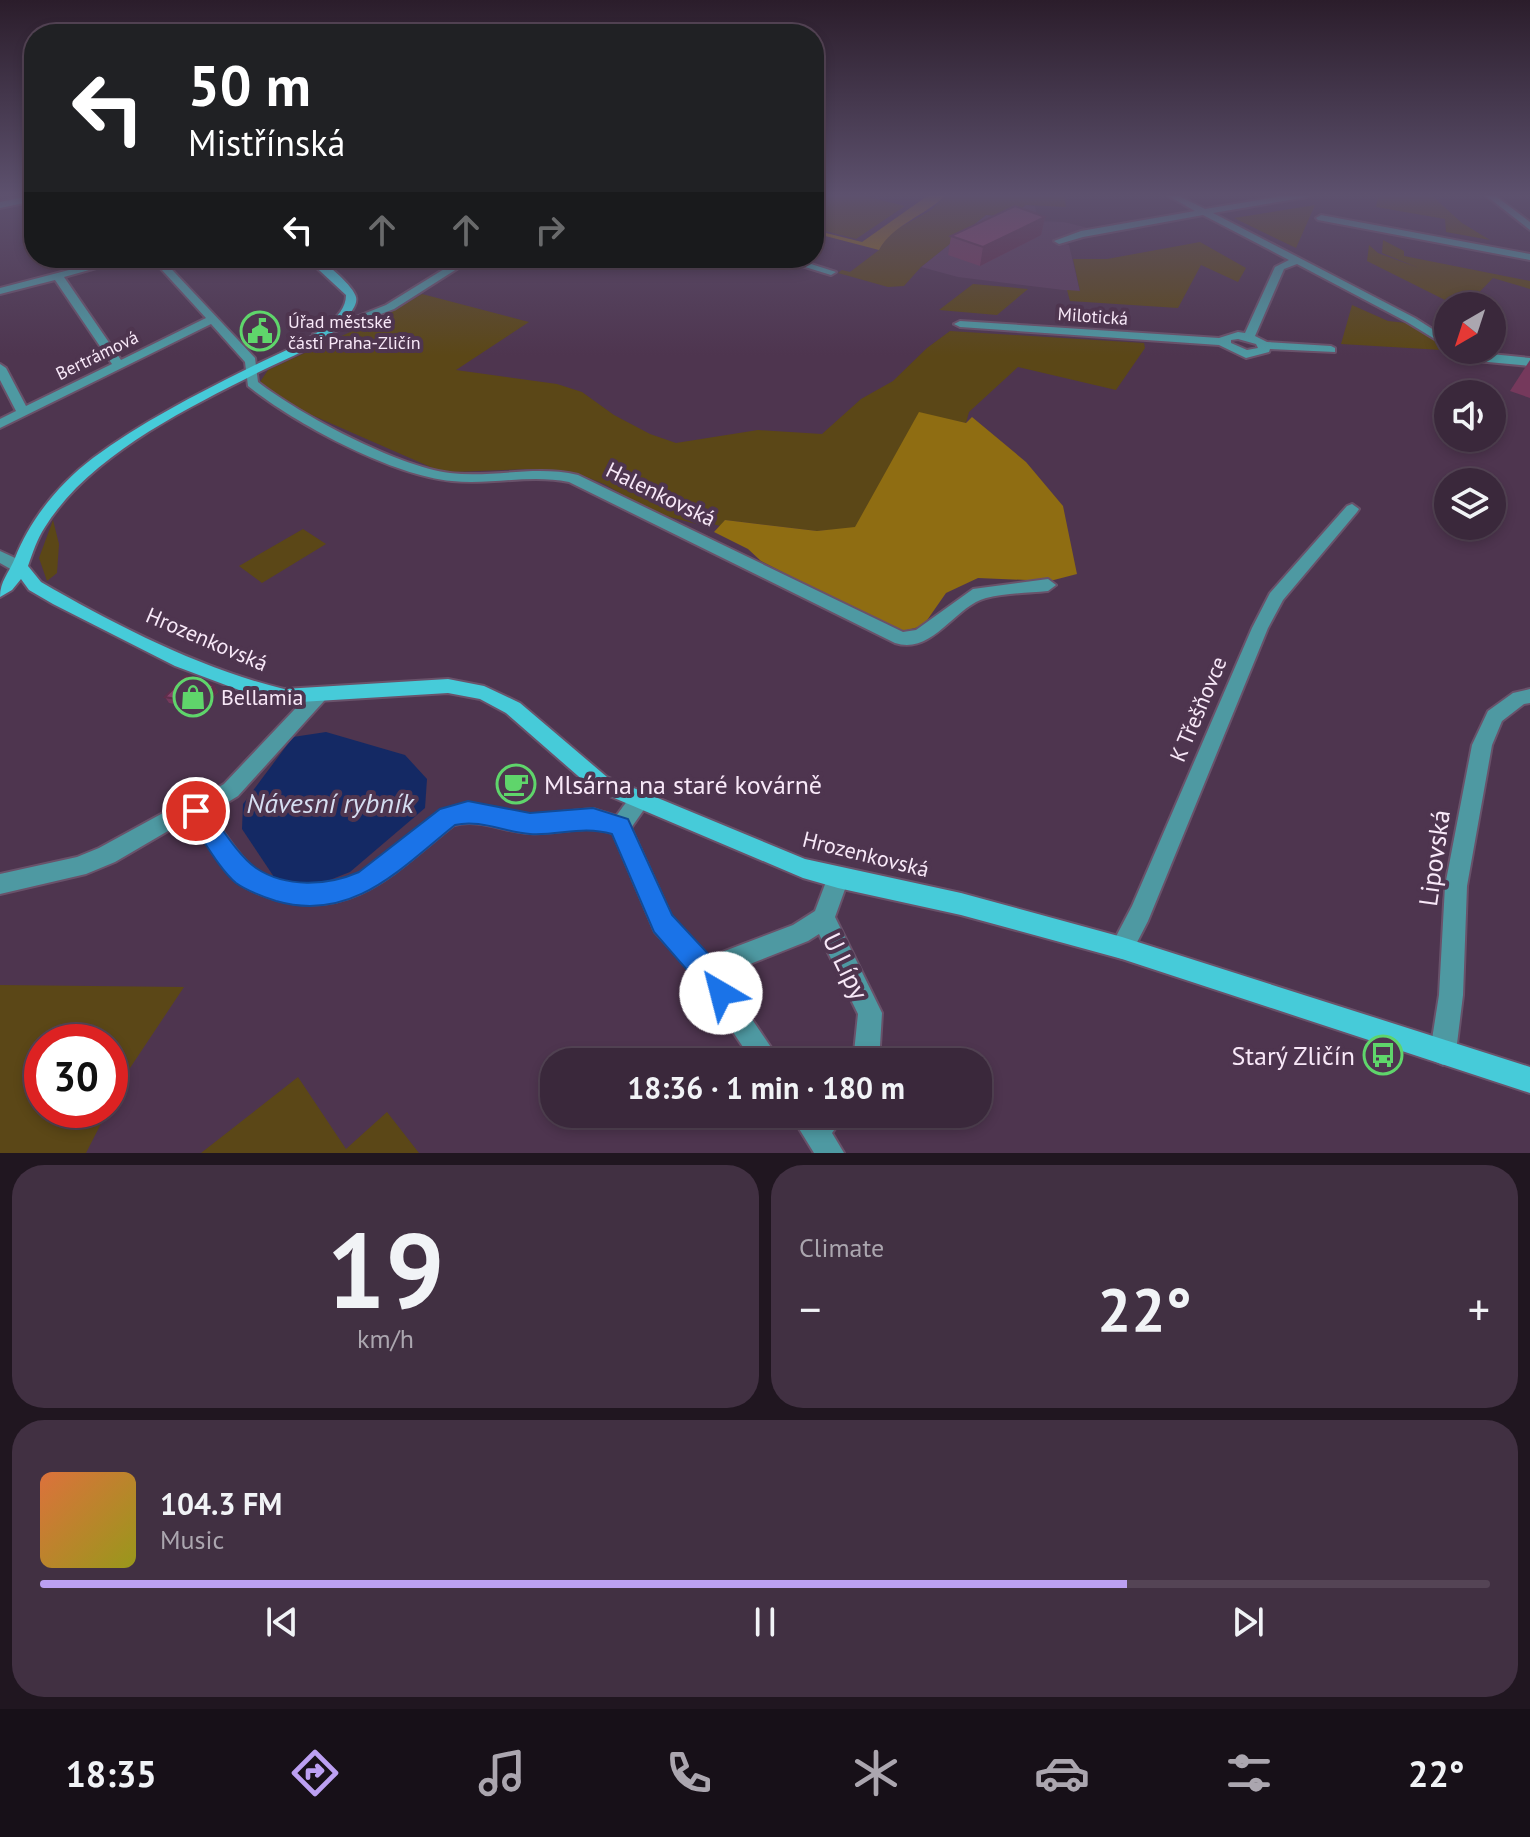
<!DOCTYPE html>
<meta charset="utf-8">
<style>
:root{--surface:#3a283b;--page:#413042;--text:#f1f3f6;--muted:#aba6af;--line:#544455;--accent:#bca0f2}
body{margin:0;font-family:"PT Sans",sans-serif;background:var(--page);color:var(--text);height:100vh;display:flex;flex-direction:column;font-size:30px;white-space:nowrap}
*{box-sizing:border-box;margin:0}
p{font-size:26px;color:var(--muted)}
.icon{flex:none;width:44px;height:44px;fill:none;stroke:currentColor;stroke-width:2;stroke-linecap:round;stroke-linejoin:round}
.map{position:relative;height:1153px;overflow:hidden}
.panel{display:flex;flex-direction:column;gap:12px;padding:12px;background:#201620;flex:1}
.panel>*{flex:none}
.guide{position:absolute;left:24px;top:24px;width:800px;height:244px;border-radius:32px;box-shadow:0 4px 12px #0003,0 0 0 2px var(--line);background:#202124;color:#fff;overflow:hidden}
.needle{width:52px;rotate:219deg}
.buttons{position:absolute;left:1434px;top:292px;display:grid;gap:16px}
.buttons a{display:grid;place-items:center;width:72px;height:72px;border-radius:50%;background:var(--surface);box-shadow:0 4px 12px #0003,0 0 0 2px var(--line);font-size:40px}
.speed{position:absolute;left:24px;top:1024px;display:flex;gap:16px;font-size:40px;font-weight:700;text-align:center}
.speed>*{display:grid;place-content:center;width:104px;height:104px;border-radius:50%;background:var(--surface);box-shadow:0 4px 12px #0003,0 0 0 2px var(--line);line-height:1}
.speed .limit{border:12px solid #d22;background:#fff;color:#111}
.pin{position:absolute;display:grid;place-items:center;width:68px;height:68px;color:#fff;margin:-34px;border:4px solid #fff;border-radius:50%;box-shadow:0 2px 8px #0007}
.me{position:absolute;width:88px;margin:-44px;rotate:323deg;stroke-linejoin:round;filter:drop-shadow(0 0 6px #0008)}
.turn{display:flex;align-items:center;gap:28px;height:168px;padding:0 32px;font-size:36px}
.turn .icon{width:104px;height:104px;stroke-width:2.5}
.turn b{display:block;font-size:56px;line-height:68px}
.lanes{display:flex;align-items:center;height:76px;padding:0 32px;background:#0003;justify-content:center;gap:40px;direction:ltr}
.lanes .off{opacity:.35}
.big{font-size:60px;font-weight:700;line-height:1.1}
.panel .widget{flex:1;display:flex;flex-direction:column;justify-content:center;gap:12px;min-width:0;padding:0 28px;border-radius:32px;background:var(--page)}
.panel .dial{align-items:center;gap:0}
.dial b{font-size:104px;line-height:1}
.song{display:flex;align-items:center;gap:24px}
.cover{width:96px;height:96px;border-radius:12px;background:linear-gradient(135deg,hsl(20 70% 55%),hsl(60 70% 35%))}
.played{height:8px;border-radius:4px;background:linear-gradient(90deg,var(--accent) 75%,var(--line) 75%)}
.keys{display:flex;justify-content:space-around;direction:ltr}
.heat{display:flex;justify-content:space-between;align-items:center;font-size:44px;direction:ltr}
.panel .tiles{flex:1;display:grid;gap:12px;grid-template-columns:1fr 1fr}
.widget:last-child{grid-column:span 2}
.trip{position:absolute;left:540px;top:1048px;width:452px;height:80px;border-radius:32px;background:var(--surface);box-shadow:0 4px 12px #0003,0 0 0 2px var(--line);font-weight:700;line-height:80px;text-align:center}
.dock{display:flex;height:128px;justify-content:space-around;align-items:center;background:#171018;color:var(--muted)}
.dock .icon{width:56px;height:56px}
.dock .current{color:var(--accent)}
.dock b{font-size:36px;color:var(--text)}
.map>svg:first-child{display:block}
.built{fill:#5c3e5d}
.green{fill:#5b4717}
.forest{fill:#8f6d12}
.water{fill:#142964}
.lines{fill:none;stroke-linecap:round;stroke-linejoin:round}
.street-casing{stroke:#69526a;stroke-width:4}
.secondary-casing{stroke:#69526a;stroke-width:4}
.street{fill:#4e99a2;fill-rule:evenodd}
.secondary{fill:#46cbd9;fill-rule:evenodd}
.wall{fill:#75395c}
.shaded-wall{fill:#5f2e4b}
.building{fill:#88426b;stroke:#5f2e4b;stroke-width:2}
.route{fill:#1a73e8;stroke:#114b97;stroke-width:2}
.labels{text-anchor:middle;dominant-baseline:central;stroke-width:8;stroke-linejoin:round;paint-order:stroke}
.far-street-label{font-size:18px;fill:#f8e8f8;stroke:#4e354f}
.far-poi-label{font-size:18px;fill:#f8e8f8;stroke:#4e354f;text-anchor:start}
.street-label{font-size:22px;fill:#f8e8f8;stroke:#4e354f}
.poi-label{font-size:22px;fill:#f8e8f8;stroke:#4e354f;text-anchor:start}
.near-poi-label{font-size:26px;fill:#f8e8f8;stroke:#4e354f;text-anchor:start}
.near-street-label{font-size:26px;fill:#f8e8f8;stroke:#4e354f}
.near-water-label{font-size:28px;font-style:italic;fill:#d5def1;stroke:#4e354f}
</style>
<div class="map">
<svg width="1530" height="1153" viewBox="0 0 1530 1153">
<rect width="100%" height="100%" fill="#4e354f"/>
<polygon class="built" points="1026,205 1035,206 1038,221 1064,222 1088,228 1054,239 1069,245 1080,292 958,277 921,267 986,215 1009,217"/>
<g class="green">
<polygon points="814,194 856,194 905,206 856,239 814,228"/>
<polygon points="947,194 1064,194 1066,207 1026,205 1009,217 986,215 921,267 904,286 888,287 838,273 842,270 850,272 879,250 888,234 931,210"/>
<polygon points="1379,194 1430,194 1462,223 1490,240 1446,232 1445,219 1376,207"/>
<polygon points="1315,205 1296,248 1234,218"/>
<polygon points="1383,240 1404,251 1404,256 1530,281 1530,289 1493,278 1466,306 1457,306 1367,261 1369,245 1378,253 1419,268 1382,253"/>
<polygon points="1200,242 1246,268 1238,282 1201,265 1178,308 1070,301 1067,290 1080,291 1073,259 1107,259"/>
<polygon points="973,284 1028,289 997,315 939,310"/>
<polygon points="422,294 529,322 456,370 557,384 582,392 614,415 650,434 676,443 758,430 822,434 861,399 893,381 927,348 950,331 1144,343 1145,348 1116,390 1018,367 969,412 966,423 919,413 855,528 817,531 725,520 720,526 706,522 700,525 655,513 604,484 576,473 531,469 452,472 435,469 282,402 260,382 268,370 385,316"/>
<polygon points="1352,305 1388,321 1407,323 1431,336 1442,350 1341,344"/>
<polygon points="53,520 59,544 57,573 47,581 39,558"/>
<polygon points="303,529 326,544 262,583 239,566"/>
<polygon points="0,985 184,987 124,1077 110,1106 110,1042 42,1042 42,1110 108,1110 86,1153 0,1153"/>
<polygon points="298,1077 346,1149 387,1112 419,1153 201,1153"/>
</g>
<g class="forest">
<path d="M930,194h17c-22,22 -55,31 -68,56l-65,-17v-3l48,12z"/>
<polygon points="919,412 966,423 972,417 1026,462 1063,506 1077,574 1050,581 978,578 946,593 923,626 899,632 761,561 748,549 714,532 725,520 817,531 855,527"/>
</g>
<polygon class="water" points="326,732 405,755 427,779 425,808 350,872 312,887 274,877 242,829 243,804 293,737"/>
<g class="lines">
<g class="street-casing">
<g id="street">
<path d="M1165,194h10l30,15 89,-15h17l-4,3 -94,16 202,105 33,21v8l-41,-25 -110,-58 -13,5 -29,67 12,6 64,4 4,2v4l-65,-3 -1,3 -23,6 -27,-13 -259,-18 -6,-3 6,-3 259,17 19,-6 7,1 30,-66 14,-7 -86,-45 -120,22 -24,7 -5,-3 27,-10 114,-20zM1238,339l18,5 2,4 -11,2 -16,-7v-3z"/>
<polygon points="1484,194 1493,194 1530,222 1530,230"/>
<polygon points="34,195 34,201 0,208 0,202"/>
<polygon points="1321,215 1530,254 1530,260 1318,220 1316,218"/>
<path d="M115,258h17l-68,19 57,83 85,-42 -55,-60h10l94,100 3,24c43,33 138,84 192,91 43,5 85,-8 128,2l325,157 13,-2 57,-41 75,-10 8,6 -8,6c-20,2 -42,2 -62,7 -31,8 -53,57 -91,45l-326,-161c-39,-8 -78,3 -117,-1 -61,-6 -156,-57 -204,-95l-3,-24 -34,-38 -211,104v-9l16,-8 -16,-31v-16l6,4 20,38 86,-42 -57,-84 -55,14v-6z"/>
<polygon points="462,258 474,258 394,309 323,336 313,334 386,305"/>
<polygon points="776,258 792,258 836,272 831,275"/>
<polygon points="1451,350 1530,358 1530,366 1477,361"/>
<polygon points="1352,504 1359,509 1357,512 1283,600 1268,628 1148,921 1130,956 1122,959 1114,956 1110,948 1132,906 1252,628 1270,593 1347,506"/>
<polygon points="0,551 26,563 28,567 26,571 14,571 0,563"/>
<path d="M318,689l6,2 3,5 -3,5 -86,95 -28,17c13,17 26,40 42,54 28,24 77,20 107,7l82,-63 27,-8 62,12 63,-6 23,7c9,-11 16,-27 31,-21l3,6 -19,27 40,88 38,41 84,-32 22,-14 15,-40 8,-3 8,3 3,7 -14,39 47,96 -3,49h-26l5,-48 -39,-80 -11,7 -86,34 59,87h-28l-56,-84 -42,-46 -42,-99c-34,-10 -52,2 -83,0 -26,-1 -50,-15 -76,-8 -56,44 -101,97 -179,74 -12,-4 -30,-10 -39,-19 -17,-17 -30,-40 -45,-59h-6l-70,41 -29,12 -86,20v-20l77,-17 22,-9 75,-41 18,-4 32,-19 88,-93z"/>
<polygon points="1530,689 1530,703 1524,704 1502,721 1492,745 1467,886 1463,995 1456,1052 1452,1061 1443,1065 1434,1061 1430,1052 1439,995 1445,886 1472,745 1488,711 1513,693"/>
<polygon points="790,1114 845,1114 832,1133 844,1153 814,1153"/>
</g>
</g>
<g class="secondary-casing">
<path id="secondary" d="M306,258c3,0 10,0 12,1 9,4 36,28 38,38 2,7 -5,15 -9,21 -22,27 -58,39 -88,54 -73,37 -169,83 -214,155 -8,12 -12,25 -17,39l13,16c74,43 160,87 243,107l164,-10 36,7 36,17 87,74 198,82 156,34 161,44 408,130v26l-408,-134 -161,-44 -123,-27 -35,-10 -210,-89 -87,-76 -26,-14 -32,-6 -164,10 -29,-7 -80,-30 -122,-62 -24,-14 -8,-11 -9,11 -12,7c0,-16 9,-24 15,-39 16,-40 44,-74 78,-100 47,-35 102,-63 154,-89 27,-14 57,-24 80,-44 10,-8 19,-17 19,-30z"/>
</g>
<use href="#street" class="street"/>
<use href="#secondary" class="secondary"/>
</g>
<g class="wall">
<polygon points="1045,217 1041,235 980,266 948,255 951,236"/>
<polygon points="1530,360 1530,398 1510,391"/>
<polygon points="214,686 218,692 202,709 169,703 165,697"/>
</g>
<g class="shaded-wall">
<polygon points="1045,217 1041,235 980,266 983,247"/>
<polygon points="214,686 218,692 202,709 198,703"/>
</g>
<g class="building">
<polygon points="1015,206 1045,217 983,247 951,236"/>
<polygon points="186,676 214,686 198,703 165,697"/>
</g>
<linearGradient id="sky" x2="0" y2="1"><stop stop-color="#2b1d2b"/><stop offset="0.55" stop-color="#5d516e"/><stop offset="1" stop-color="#5d516e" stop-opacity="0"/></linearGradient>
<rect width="1530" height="355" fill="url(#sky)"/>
<path class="route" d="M196,801l8,3c14,18 34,52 52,64 30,20 71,18 103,4l81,-63 28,-8 62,12 63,-5 35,11 44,96 42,45 20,33 -4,9 -9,4 -10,-4 -16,-23 -41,-47 -42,-98c-30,-9 -53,2 -82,0 -26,-2 -50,-15 -75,-9 -55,44 -103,98 -179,76 -12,-4 -29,-10 -40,-18 -17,-14 -34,-46 -48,-65l-4,-7 4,-7z"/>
<defs>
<g id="civic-ring" transform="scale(2)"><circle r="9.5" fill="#4e354f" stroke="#5fd56b" stroke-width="1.5"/><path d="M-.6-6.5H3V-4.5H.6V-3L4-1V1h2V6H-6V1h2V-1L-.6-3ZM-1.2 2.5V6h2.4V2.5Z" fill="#5fd56b"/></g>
<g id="shop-ring" transform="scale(2)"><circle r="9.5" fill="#4e354f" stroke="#5fd56b" stroke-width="1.5"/><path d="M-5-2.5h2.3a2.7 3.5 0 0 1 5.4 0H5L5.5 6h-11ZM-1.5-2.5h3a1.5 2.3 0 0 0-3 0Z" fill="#5fd56b"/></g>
<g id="cafe-ring" transform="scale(2)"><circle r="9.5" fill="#4e354f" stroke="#5fd56b" stroke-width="1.5"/><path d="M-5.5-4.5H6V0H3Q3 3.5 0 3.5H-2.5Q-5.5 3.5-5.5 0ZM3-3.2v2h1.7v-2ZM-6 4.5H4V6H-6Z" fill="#5fd56b"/></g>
<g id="bus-ring" transform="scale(2)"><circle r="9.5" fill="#4e354f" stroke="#5fd56b" stroke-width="1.5"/><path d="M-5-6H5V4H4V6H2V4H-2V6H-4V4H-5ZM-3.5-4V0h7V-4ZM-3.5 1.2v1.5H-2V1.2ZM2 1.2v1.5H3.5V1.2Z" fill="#5fd56b"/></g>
</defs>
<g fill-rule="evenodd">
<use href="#civic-ring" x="260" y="331"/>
<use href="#shop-ring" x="193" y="697"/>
<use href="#cafe-ring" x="516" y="784"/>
<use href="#bus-ring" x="1383" y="1055"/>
</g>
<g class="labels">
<g class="far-street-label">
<text transform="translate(1093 316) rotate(4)">Milotická</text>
<text transform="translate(97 355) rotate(-26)">Bertrámová</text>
</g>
<g class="far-poi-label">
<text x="288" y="321">Úřad městské<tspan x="288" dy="21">části Praha-Zličín</tspan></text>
</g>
<g class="street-label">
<text transform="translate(661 494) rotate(26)">Halenkovská</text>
<text transform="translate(207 639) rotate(23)">Hrozenkovská</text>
<text transform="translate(1198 709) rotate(-67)">K Třešňovce</text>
<text transform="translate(866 854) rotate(14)">Hrozenkovská</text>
</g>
<g class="poi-label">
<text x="221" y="697">Bellamia</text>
</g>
<g class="near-poi-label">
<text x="544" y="784">Mlsárna na staré kovárně</text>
<text x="1355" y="1055" text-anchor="end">Starý Zličín</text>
</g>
<g class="near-street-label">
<text transform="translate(1434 858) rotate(-82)">Lipovská</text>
<text transform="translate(846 966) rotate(64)">U Lípy</text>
</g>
<g class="near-water-label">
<text x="330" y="802">Návesní rybník</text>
</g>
</g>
</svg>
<div class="buttons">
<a><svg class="needle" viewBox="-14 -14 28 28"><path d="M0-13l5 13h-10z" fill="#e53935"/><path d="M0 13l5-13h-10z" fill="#aba6af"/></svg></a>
<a><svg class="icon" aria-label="sound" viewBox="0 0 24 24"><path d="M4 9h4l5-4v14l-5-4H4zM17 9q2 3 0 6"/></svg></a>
<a><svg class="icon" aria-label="layers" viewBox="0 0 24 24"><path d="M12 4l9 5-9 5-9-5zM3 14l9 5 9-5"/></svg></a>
</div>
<div class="speed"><div class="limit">30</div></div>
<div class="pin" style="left:196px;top:811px;background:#d93025"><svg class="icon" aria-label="arrive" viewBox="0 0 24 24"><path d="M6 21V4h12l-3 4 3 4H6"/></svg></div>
<svg class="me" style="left:721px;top:993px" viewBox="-20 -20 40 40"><circle r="19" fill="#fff"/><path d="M0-13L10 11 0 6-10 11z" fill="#1a73e8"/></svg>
<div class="trip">18:36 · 1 min · 180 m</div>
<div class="guide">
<div class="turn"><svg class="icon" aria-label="left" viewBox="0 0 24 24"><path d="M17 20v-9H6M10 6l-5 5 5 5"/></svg><div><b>50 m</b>Mistřínská</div></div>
<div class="lanes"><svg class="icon" aria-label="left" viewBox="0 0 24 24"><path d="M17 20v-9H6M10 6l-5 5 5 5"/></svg><svg class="icon off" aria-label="ahead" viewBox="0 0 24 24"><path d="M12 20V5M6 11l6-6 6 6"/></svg><svg class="icon off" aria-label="ahead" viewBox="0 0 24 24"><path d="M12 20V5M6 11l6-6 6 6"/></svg><svg class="icon off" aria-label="right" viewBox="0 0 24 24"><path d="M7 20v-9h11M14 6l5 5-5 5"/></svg></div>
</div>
</div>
<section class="panel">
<div class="tiles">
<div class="widget dial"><b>19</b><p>km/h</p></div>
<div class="widget"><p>Climate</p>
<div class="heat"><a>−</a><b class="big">22°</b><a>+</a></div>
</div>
<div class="widget">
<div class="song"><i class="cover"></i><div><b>104.3 FM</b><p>Music</p></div></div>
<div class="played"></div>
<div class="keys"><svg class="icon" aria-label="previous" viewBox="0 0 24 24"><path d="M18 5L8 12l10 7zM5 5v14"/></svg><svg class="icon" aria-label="pause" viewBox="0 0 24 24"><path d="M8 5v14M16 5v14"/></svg><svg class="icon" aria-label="next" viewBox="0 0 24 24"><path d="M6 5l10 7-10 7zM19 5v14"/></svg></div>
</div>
</div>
</section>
<nav class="dock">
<b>18:35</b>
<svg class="icon current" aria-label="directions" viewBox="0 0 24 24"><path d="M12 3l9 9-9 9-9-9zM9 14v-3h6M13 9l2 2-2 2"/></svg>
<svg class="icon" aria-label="music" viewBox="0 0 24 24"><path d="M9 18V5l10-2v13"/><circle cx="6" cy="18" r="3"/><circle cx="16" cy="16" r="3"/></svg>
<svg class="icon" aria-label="phone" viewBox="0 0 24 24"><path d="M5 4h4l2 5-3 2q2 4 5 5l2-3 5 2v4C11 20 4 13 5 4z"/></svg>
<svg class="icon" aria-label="climate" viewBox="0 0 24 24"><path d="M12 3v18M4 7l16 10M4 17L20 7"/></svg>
<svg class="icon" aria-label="car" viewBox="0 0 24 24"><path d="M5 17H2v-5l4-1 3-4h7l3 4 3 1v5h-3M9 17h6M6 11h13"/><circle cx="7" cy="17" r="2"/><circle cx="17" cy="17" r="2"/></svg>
<svg class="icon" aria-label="filters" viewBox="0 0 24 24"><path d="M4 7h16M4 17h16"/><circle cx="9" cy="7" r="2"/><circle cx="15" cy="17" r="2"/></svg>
<b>22°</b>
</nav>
